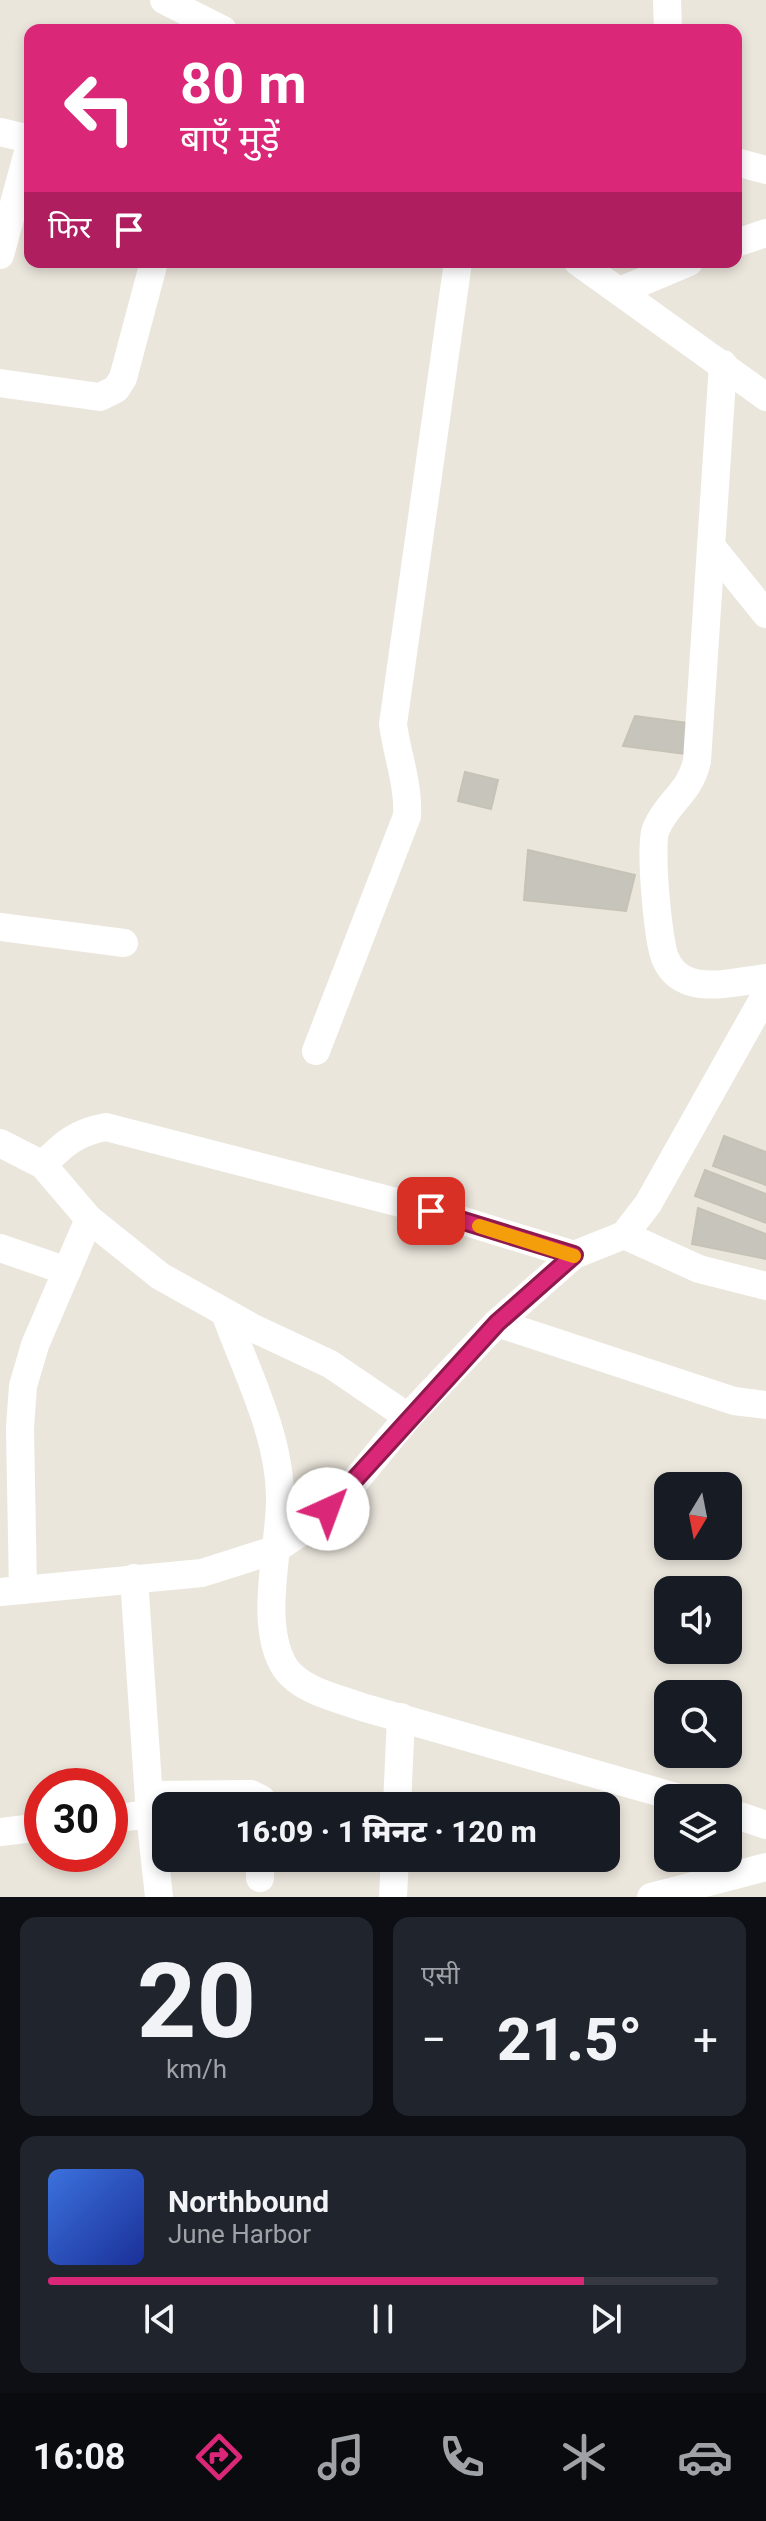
<!DOCTYPE html>
<html lang="hi">
<meta charset="utf-8">
<style>
:root{--surface:#171b24;--page:#20242c;--text:#f1f3f6;--muted:#9ea1a6;--line:#363941;--accent:#db2777}
body{margin:0;font-family:Roboto,"Noto Sans Devanagari",sans-serif;background:var(--page);color:var(--text);height:100vh;display:flex;flex-direction:column;font-size:30px;white-space:nowrap}
*{box-sizing:border-box;margin:0}
p{font-size:26px;color:var(--muted)}
.icon{flex:none;width:44px;height:44px;fill:none;stroke:currentColor;stroke-width:2;stroke-linecap:round;stroke-linejoin:round}
.map{position:relative;height:1897px;overflow:hidden}
.side{display:flex;flex-direction:column;gap:20px;padding:20px;background:#0d0f14;flex:1}
.side>*{flex:none}
.top-card{position:absolute;left:24px;top:24px;width:718px;height:244px;border-radius:16px;box-shadow:0 4px 12px #0003;background:#db2777;color:#fff;overflow:hidden}
.needle{width:52px;rotate:190deg}
.tools{position:absolute;left:654px;top:1472px;display:grid;gap:16px}
.tools a{display:grid;place-items:center;width:88px;height:88px;border-radius:16px;background:var(--surface);box-shadow:0 4px 12px #0003;font-size:40px}
.speed{position:absolute;left:24px;top:1768px;display:flex;gap:16px;font-size:40px;font-weight:700;text-align:center}
.speed>*{display:grid;place-content:center;width:104px;height:104px;border-radius:50%;background:var(--surface);box-shadow:0 4px 12px #0003;line-height:1}
.speed .limit{border:12px solid #d22;background:#fff;color:#111}
.pin{position:absolute;display:grid;place-items:center;width:68px;height:68px;color:#fff;margin:-34px;border-radius:16px;box-shadow:0 4px 12px #0006}
.me{position:absolute;width:88px;margin:-44px;rotate:43deg;stroke-linejoin:round;filter:drop-shadow(0 0 6px #0008)}
.turn{display:flex;align-items:center;gap:28px;height:168px;padding:0 24px;font-size:36px}
.turn .icon{width:104px;height:104px;stroke-width:2.5}
.turn b{display:block;font-size:56px;line-height:68px}
.then{display:flex;align-items:center;height:76px;padding:0 24px;background:#0003;gap:16px;font-size:30px}
.big{font-size:60px;font-weight:800;line-height:1.1}
.side .card{flex:1;display:flex;flex-direction:column;justify-content:center;gap:12px;min-width:0;padding:0 28px;border-radius:16px;background:var(--page)}
.side .dial{align-items:center;gap:0}
.dial b{font-size:104px;line-height:1}
.song{display:flex;align-items:center;gap:24px}
.cover{width:96px;height:96px;border-radius:12px;background:linear-gradient(135deg,hsl(220 70% 55%),hsl(230 70% 35%))}
.played{height:8px;border-radius:4px;background:linear-gradient(90deg,var(--accent) 80%,var(--line) 80%)}
.keys{display:flex;justify-content:space-around;direction:ltr}
.heat{display:flex;justify-content:space-between;align-items:center;font-size:44px;direction:ltr}
.side .tiles{flex:1;display:grid;gap:20px;grid-template-columns:1fr 1fr}
.card:last-child{grid-column:span 2}
.trip{position:absolute;left:152px;top:1792px;width:468px;height:80px;border-radius:16px;background:var(--surface);box-shadow:0 4px 12px #0003;font-weight:800;line-height:80px;text-align:center}
.tab-bar{display:flex;height:128px;justify-content:space-around;align-items:center;background:#090b0e;color:var(--muted)}
.tab-bar .icon{width:56px;height:56px}
.tab-bar .active{color:var(--accent)}
.tab-bar b{font-size:36px;color:var(--text)}
.map>svg:first-child{display:block}
.building{fill:#c7c4bb;stroke:#c6c2b6;stroke-width:2}
.lines{fill:none;stroke-linecap:round;stroke-linejoin:round}
.minor{stroke:#fff;stroke-width:28}
.route-casing{stroke:#8e194d;stroke-width:20}
.route{stroke:#db2777;stroke-width:14}
.slow{stroke:#f59e0b;stroke-width:14}
</style>
<div class="map">
<svg width="766" height="1897" viewBox="0 0 766 1897">
<rect width="100%" height="100%" fill="#ebe6dc"/>
<g class="building">
<polygon points="635,716 696,724 685,754 623,746"/>
<polygon points="465,772 498,780 491,809 458,801"/>
<polygon points="528,850 635,875 626,911 524,900"/>
<polygon points="724,1136 766,1152 766,1185 713,1166"/>
<polygon points="705,1170 766,1194 766,1223 695,1196"/>
<polygon points="698,1208 766,1234 766,1259 692,1244"/>
</g>
<g class="lines">
<g class="minor">
<polyline points="164,0 223,30"/>
<polyline points="667,0 668,30"/>
<polyline points="0,132 30,139"/>
<polyline points="736,162 766,170"/>
<polyline points="736,243 766,233"/>
<polyline points="0,255 30,145"/>
<polyline points="578,262 766,397"/>
<polyline points="620,291 689,262"/>
<path d="M723,364l-26,397c-7,32 -30,41 -41,68 -7,16 2,111 9,129 4,9 11,18 21,22 21,10 57,1 80,-2"/>
<polyline points="0,383 100,397 116,389 123,378 154,262"/>
<polyline points="711,546 766,614"/>
<polyline points="0,927 124,943"/>
<path d="M316,1051l91,-235c2,-31 -10,-61 -14,-92l65,-462"/>
<polyline points="0,1143 43,1165 89,1219 160,1276 255,1329 330,1364 408,1417"/>
<path d="M43,1165c20,-21 34,-33 63,-38l325,84 143,44"/>
<polyline points="624,1235 699,1269 766,1286"/>
<polyline points="0,1248 67,1271"/>
<path d="M225,1313c21,58 56,124 55,187 0,48 -23,126 6,169 16,22 52,29 76,38l317,91"/>
<polyline points="497,1323 734,1401 766,1405"/>
<polyline points="134,1578 150,1814 159,1897"/>
<polyline points="23,1590 20,1428 23,1386 35,1345 89,1219"/>
<polyline points="0,1592 202,1573 274,1550 310,1526 347,1491 408,1417 497,1323 574,1255 624,1235 648,1204 766,994"/>
<polyline points="149,1795 251,1794 261,1799 261,1806"/>
<polyline points="397,1806 401,1717"/>
<polyline points="728,1812 766,1825"/>
<polyline points="110,1819 150,1814"/>
<polyline points="0,1832 42,1827"/>
<polyline points="260,1878 260,1858"/>
<polyline points="393,1897 395,1858"/>
<polyline points="651,1897 766,1867"/>
</g>
</g>
<g class="lines">
<g class="route-casing">
<polyline id="route" points="328,1509 497,1323 574,1255 431,1211"/>
</g>
<use href="#route" class="route"/>
<polyline class="slow" points="479,1226 574,1256"/>
</g>
</svg>
<div class="tools">
<a><svg class="needle" viewBox="-14 -14 28 28"><path d="M0-13l5 13h-10z" fill="#e53935"/><path d="M0 13l5-13h-10z" fill="#9ea1a6"/></svg></a>
<a><svg class="icon" aria-label="sound" viewBox="0 0 24 24"><path d="M4 9h4l5-4v14l-5-4H4zM17 9q2 3 0 6"/></svg></a>
<a><svg class="icon" aria-label="search" viewBox="0 0 24 24"><circle cx="10" cy="10" r="6"/><path d="M15 15l6 6"/></svg></a>
<a><svg class="icon" aria-label="layers" viewBox="0 0 24 24"><path d="M12 4l9 5-9 5-9-5zM3 14l9 5 9-5"/></svg></a>
</div>
<div class="speed"><div class="limit">30</div></div>
<div class="pin" style="left:431px;top:1211px;background:#d93025"><svg class="icon" aria-label="arrive" viewBox="0 0 24 24"><path d="M6 21V4h12l-3 4 3 4H6"/></svg></div>
<svg class="me" style="left:328px;top:1509px" viewBox="-20 -20 40 40"><circle r="19" fill="#fff"/><path d="M0-13L10 11 0 6-10 11z" fill="#db2777"/></svg>
<div class="trip">16:09 · 1 मिनट · 120 m</div>
<div class="top-card">
<div class="turn"><svg class="icon" aria-label="left" viewBox="0 0 24 24"><path d="M17 20v-9H6M10 6l-5 5 5 5"/></svg><div><b>80 m</b>बाएँ मुड़ें</div></div>
<div class="then">फिर<svg class="icon" aria-label="arrive" viewBox="0 0 24 24"><path d="M6 21V4h12l-3 4 3 4H6"/></svg></div>
</div>
</div>
<section class="side">
<div class="tiles">
<div class="card dial"><b>20</b><p>km/h</p></div>
<div class="card"><p>एसी</p>
<div class="heat"><a>−</a><b class="big">21.5°</b><a>+</a></div>
</div>
<div class="card">
<div class="song"><i class="cover"></i><div><b>Northbound</b><p>June Harbor</p></div></div>
<div class="played"></div>
<div class="keys"><svg class="icon" aria-label="previous" viewBox="0 0 24 24"><path d="M18 5L8 12l10 7zM5 5v14"/></svg><svg class="icon" aria-label="pause" viewBox="0 0 24 24"><path d="M8 5v14M16 5v14"/></svg><svg class="icon" aria-label="next" viewBox="0 0 24 24"><path d="M6 5l10 7-10 7zM19 5v14"/></svg></div>
</div>
</div>
</section>
<nav class="tab-bar">
<b>16:08</b>
<svg class="icon active" aria-label="directions" viewBox="0 0 24 24"><path d="M12 3l9 9-9 9-9-9zM9 14v-3h6M13 9l2 2-2 2"/></svg>
<svg class="icon" aria-label="music" viewBox="0 0 24 24"><path d="M9 18V5l10-2v13"/><circle cx="6" cy="18" r="3"/><circle cx="16" cy="16" r="3"/></svg>
<svg class="icon" aria-label="phone" viewBox="0 0 24 24"><path d="M5 4h4l2 5-3 2q2 4 5 5l2-3 5 2v4C11 20 4 13 5 4z"/></svg>
<svg class="icon" aria-label="climate" viewBox="0 0 24 24"><path d="M12 3v18M4 7l16 10M4 17L20 7"/></svg>
<svg class="icon" aria-label="car" viewBox="0 0 24 24"><path d="M5 17H2v-5l4-1 3-4h7l3 4 3 1v5h-3M9 17h6M6 11h13"/><circle cx="7" cy="17" r="2"/><circle cx="17" cy="17" r="2"/></svg>
</nav>
